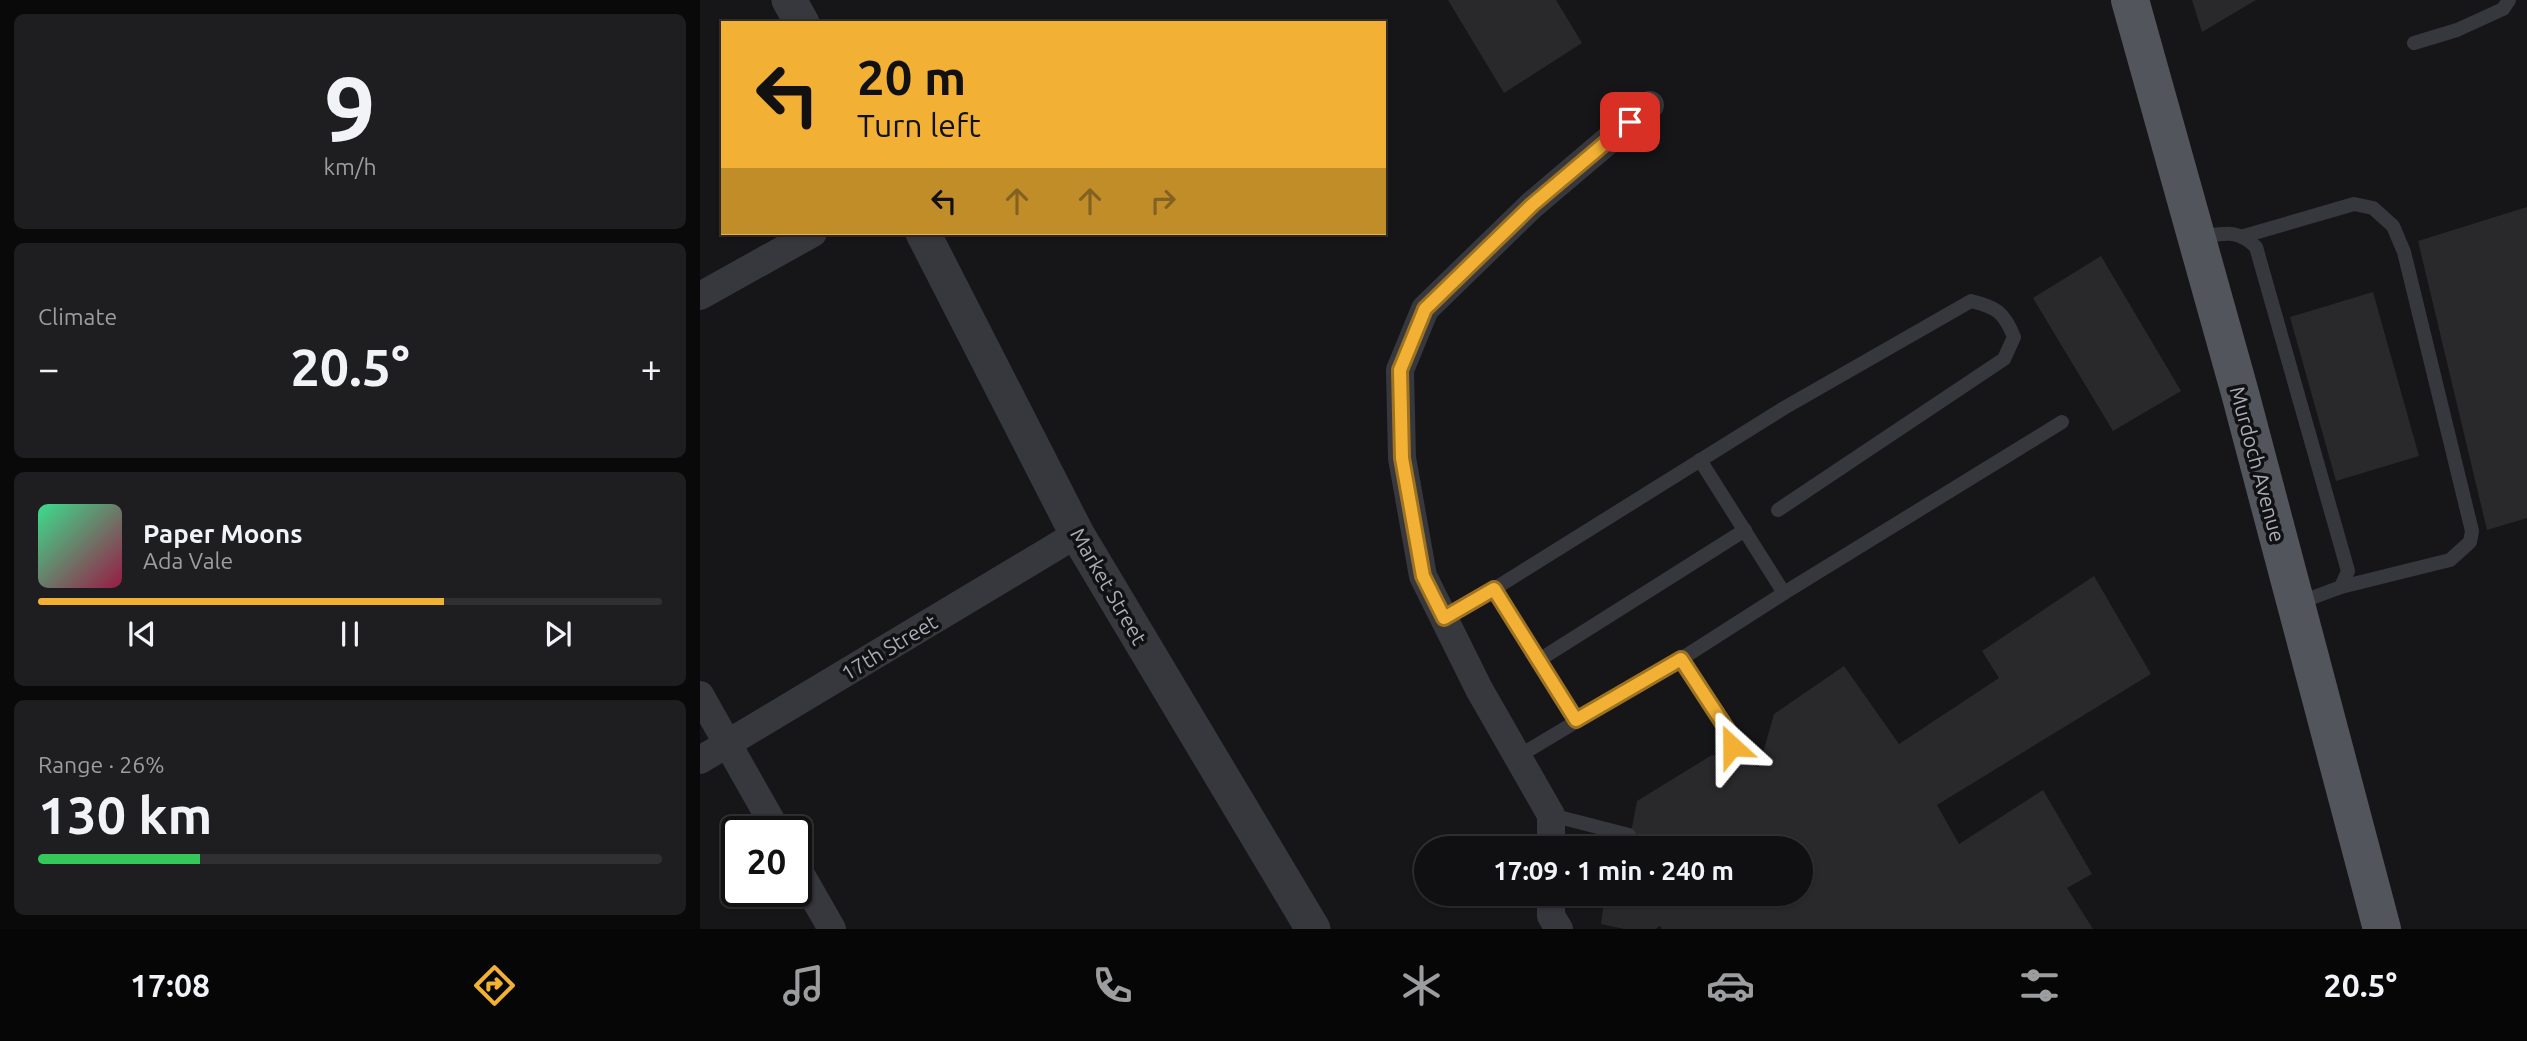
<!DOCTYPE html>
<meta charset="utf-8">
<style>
:root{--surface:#101012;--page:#1e1e20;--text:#f1f3f6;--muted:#9c9d9f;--line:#303032;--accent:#f2b134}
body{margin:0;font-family:Ubuntu,sans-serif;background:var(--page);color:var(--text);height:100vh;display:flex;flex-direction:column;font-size:26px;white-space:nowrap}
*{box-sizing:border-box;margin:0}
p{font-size:23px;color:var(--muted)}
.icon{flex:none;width:38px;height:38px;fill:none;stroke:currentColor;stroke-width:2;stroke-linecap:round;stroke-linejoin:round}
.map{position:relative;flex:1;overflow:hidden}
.side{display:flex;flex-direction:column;gap:14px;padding:14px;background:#09090a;width:700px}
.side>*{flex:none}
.top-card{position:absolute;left:21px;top:21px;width:665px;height:214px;border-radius:0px;box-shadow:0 2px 5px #0004,0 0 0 2px var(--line);background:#f2b134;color:#111;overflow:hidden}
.speed{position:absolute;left:21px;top:816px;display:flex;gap:14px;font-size:35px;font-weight:700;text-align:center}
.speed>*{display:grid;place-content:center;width:91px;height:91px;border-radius:50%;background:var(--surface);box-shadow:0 2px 5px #0004,0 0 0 2px var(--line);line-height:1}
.speed .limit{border:4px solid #111;border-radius:10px;background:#fff;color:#111}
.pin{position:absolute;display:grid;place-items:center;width:60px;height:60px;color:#fff;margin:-30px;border-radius:14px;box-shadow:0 4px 10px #0006}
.me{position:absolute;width:77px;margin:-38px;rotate:336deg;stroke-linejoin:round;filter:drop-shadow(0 0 5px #0008)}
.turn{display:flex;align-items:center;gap:24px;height:147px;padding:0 21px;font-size:32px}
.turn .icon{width:91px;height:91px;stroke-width:2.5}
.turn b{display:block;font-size:49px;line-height:60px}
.lanes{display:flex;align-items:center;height:66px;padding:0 21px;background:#0003;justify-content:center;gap:35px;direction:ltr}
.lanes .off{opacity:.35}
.big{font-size:52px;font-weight:700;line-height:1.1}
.side .card{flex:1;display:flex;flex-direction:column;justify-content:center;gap:10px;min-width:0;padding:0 24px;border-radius:10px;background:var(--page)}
.side .dial{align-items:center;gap:0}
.dial b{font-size:91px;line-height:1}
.song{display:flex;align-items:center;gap:21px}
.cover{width:84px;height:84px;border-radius:10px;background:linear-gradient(135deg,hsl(150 70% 55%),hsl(340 70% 35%))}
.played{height:7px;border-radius:4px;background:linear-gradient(90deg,var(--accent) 65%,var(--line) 65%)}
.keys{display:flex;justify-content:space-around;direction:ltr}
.heat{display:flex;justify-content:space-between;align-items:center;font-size:38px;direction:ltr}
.charge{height:10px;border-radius:5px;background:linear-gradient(90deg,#34c759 26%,var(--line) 0)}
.trip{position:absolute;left:714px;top:836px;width:399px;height:70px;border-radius:35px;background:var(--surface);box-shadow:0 2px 5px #0004,0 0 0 2px var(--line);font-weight:700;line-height:70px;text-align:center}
.dock{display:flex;height:112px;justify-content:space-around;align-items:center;background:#060607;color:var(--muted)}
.dock .icon{width:49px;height:49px}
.dock .active{color:var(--accent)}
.dock b{font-size:32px;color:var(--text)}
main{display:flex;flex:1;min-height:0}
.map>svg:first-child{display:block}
.building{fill:#29292c}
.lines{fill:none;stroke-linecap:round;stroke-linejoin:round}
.service{stroke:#37383d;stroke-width:14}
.minor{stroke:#37383d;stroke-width:28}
.tertiary{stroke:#37383d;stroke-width:35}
.primary{stroke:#53555c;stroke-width:38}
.route-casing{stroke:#9d7322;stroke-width:18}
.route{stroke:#f2b134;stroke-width:12}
.labels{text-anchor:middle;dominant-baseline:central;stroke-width:7;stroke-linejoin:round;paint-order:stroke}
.street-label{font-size:21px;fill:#a8adb8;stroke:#111113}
</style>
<main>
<section class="side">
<div class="card dial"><b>9</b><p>km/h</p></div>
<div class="card"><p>Climate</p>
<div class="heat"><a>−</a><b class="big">20.5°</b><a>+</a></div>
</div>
<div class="card">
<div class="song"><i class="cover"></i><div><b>Paper Moons</b><p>Ada Vale</p></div></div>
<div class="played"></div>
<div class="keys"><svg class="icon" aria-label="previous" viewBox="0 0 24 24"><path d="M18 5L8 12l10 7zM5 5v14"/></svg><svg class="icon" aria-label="pause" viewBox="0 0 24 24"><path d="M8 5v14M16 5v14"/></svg><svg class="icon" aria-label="next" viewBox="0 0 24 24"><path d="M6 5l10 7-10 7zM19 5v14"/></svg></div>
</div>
<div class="card"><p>Range · 26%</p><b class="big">130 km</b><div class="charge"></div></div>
</section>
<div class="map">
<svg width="1827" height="929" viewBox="0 0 1827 929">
<rect width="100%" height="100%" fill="#161618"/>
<g class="building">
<polygon points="748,0 856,0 882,43 804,93"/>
<polygon points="1492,0 1556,0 1502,32"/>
<polygon points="1827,207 1827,518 1787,530 1718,241"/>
<polygon points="1401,256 1481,391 1413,431 1333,298"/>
<polygon points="1673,292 1719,456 1636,481 1590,317"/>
<polygon points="1394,576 1451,674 1237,805 1259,844 1343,790 1392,874 1367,888 1393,929 962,929 960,926 955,929 924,929 901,924 905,894 1101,894 1101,849 928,849 937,801 1012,755 1059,767 1074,714 1144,666 1199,744 1299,678 1282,651"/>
</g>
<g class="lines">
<g class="service">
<polyline points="1714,43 1757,30 1803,9 1809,0"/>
<polyline points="1544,236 1654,204 1673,208 1693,226 1704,252 1772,531 1770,542 1750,560 1641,587"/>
<path d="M1499,237c24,-3 37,-9 57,10l92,324 -7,16 -43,16"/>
<polyline points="794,589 876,720"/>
<polyline points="1084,593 1362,422"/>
<path d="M744,618l50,-29 290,-181 187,-107c25,6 33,11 43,36l-10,22 -226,151"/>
<polyline points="981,659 1029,731 1035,761"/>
<polyline points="839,660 1045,530"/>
<polyline points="817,757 981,659 1084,593 1000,460"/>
<polyline points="851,815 929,835"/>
</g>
<g class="minor">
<polyline points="0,296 113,233"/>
<polyline points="0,695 77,831"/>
<polyline points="0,760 377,534"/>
<polyline points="851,849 851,815 779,689 723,576 702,458 700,370 725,309 832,205 950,105"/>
<polyline points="96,866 132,929"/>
<polyline points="851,894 851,916 859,929"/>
</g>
<g class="tertiary">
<polyline points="89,0 102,23"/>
<polyline points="223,233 377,534 613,929"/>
</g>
<polyline class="primary" points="1430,0 1540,393 1682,929"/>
</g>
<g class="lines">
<g class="route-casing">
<polyline id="route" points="930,122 832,205 725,309 700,370 702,458 723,576 744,618 794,589 876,720 981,659 1028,731 1032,746"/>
</g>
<use href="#route" class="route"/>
</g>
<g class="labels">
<g class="street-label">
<text transform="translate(1558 464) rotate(75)">Murdoch Avenue</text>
<text transform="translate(409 586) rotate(60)">Market Street</text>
<text transform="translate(189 647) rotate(-31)">17th Street</text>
</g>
</g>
</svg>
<div class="speed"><div class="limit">20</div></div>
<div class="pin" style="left:930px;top:122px;background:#d93025"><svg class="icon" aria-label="arrive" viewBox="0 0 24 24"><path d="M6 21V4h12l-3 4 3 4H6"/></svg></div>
<svg class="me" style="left:1032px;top:746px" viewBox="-20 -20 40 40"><path d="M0-17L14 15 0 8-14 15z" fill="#f2b134" stroke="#fff" stroke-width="4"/></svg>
<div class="trip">17:09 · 1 min · 240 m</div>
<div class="top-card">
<div class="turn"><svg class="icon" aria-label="left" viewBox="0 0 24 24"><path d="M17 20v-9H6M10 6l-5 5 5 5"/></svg><div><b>20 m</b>Turn left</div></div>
<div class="lanes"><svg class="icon" aria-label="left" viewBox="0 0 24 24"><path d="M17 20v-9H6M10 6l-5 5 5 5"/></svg><svg class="icon off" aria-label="ahead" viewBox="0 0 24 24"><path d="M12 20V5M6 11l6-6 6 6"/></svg><svg class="icon off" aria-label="ahead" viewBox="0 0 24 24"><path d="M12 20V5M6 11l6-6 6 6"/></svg><svg class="icon off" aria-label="right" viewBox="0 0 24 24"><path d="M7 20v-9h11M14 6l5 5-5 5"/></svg></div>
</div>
</div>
</main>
<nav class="dock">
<b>17:08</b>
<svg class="icon active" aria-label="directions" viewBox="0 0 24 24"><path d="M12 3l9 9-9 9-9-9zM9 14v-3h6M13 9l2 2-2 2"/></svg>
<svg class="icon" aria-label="music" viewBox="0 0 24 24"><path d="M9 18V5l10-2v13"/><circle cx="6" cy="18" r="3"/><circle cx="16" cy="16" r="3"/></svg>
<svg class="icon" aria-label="phone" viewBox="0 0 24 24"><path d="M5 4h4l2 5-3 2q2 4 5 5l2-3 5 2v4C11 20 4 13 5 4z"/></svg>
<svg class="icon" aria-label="climate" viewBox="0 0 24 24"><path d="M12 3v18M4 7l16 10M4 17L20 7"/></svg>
<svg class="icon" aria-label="car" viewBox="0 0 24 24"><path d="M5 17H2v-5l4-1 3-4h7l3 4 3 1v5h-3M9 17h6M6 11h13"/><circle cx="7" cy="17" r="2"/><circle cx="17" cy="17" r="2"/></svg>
<svg class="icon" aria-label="filters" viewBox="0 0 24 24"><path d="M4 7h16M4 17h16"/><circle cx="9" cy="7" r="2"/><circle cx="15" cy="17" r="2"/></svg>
<b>20.5°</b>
</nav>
